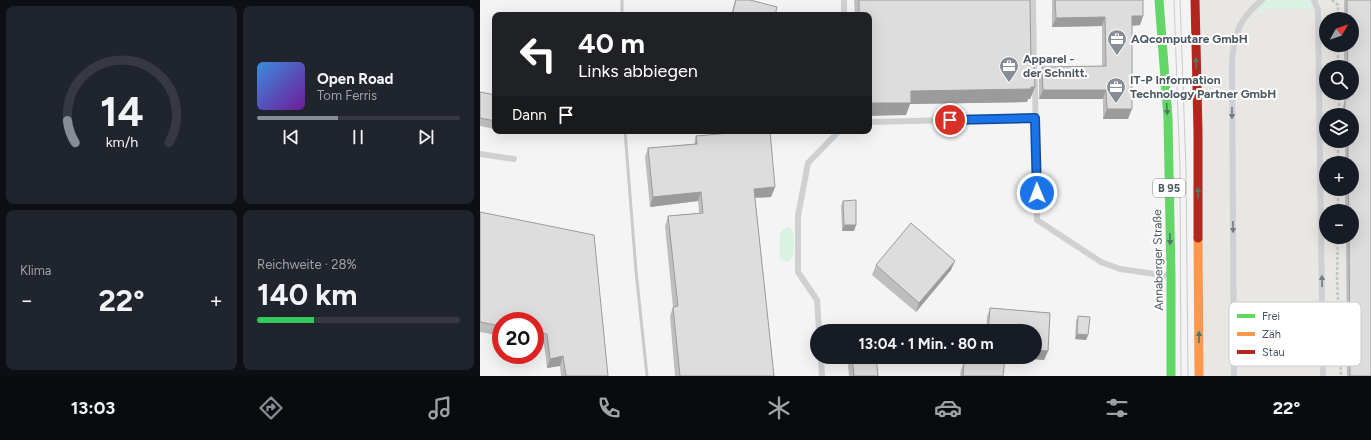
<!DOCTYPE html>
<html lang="de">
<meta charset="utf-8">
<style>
:root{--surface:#171b24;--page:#20242c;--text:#f1f3f6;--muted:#9ea1a6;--line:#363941;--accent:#868d94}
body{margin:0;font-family:Figtree,sans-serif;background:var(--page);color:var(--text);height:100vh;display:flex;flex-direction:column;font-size:15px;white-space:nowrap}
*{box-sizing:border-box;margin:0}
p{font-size:13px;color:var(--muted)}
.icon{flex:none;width:22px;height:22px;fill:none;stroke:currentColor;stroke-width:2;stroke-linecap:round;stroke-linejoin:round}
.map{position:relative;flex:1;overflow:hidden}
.panel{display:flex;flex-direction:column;gap:6px;padding:6px;background:#0d0f14;width:480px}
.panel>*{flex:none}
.top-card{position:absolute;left:12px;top:12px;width:380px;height:122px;border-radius:8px;box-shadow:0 4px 16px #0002;background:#202124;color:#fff;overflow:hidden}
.needle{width:26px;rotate:50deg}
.buttons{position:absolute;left:839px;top:12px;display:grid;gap:8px}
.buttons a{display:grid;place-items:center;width:40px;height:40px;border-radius:50%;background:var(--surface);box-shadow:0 4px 16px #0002;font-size:20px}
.speed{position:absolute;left:12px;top:312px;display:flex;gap:8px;font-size:20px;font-weight:700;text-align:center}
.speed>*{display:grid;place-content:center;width:52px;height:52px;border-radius:50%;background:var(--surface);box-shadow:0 4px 16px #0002;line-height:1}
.speed .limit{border:6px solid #d22;background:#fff;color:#111}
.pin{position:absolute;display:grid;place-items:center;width:34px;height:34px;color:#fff;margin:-17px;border:2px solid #fff;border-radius:50%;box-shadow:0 1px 4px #0007}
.me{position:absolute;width:44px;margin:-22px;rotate:359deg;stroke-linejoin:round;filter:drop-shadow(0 0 3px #0008)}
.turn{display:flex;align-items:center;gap:14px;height:84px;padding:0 20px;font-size:18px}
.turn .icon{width:52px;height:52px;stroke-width:2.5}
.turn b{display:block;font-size:28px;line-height:34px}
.then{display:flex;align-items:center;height:38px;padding:0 20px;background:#0003;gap:8px;font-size:15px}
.big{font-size:30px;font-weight:700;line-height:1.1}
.panel .widget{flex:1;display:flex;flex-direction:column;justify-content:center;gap:6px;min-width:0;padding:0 14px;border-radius:8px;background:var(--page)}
.panel .dial{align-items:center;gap:0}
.dial svg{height:104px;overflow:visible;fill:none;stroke:var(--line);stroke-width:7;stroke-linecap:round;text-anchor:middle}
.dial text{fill:var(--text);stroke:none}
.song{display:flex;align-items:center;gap:12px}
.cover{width:48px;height:48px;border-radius:6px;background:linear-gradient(135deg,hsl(210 70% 55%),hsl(280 70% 35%))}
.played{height:4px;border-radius:2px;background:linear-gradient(90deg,var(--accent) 40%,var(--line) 40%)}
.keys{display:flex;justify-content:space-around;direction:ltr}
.heat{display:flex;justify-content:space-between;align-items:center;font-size:22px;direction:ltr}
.charge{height:6px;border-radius:3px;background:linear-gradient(90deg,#34c759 28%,var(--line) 0)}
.panel .tiles{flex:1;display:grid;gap:6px;grid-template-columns:repeat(2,1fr)}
.trip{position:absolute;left:330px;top:324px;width:232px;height:40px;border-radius:20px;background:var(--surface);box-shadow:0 4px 16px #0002;font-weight:700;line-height:40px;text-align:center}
.tab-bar{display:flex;height:64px;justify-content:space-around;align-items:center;background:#090b0e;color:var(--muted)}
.tab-bar .icon{width:28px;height:28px}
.tab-bar .on{color:var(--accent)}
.tab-bar b{font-size:18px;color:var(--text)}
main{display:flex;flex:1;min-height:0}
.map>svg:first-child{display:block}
.commercial{fill:#e8e7e3;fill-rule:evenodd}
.green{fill:#d9f2e3}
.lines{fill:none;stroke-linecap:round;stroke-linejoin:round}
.path{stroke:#bcc7c4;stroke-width:2.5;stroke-dasharray:3 2;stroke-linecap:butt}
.lane{stroke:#ced0d2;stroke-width:6}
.fast{stroke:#63d668;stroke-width:9}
.slow{stroke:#ff974d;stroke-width:9}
.jam{stroke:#b3261e;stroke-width:9}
.tram{stroke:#c9cacc;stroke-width:1}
.rail{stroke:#c9cacc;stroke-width:3}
.wall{fill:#bebebf}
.shaded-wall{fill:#9b9b9b}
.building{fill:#ddddde;stroke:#9b9b9b}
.oneway{fill:#507663}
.oneway2{fill:#727b83}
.route-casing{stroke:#114b97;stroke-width:10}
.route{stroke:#1a73e8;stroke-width:7}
.labels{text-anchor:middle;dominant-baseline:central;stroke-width:4;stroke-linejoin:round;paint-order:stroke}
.shield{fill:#fff;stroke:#808990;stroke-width:1}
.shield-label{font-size:11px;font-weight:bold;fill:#4a5661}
.poi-label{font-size:12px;font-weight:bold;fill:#4a5661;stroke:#fff;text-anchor:start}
.street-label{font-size:12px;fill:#4a5661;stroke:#fff}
.key{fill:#fff;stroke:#c9ccd0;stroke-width:1}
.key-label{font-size:11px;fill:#4a5661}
</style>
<main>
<section class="panel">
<div class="tiles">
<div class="widget dial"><svg viewBox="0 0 100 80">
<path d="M14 69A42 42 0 1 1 86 69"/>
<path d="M14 69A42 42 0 0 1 8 52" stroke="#868d94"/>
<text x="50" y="56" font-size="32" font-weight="700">14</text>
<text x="50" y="72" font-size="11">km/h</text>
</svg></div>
<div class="widget">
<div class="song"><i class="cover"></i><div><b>Open Road</b><p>Tom Ferris</p></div></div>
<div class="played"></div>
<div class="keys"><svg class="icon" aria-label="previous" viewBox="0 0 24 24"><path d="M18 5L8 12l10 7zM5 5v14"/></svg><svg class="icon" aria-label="pause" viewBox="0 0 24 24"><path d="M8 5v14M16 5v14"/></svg><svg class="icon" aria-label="next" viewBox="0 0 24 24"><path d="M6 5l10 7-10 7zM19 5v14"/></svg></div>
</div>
<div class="widget"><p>Klima</p>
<div class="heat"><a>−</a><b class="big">22°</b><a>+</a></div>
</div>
<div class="widget"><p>Reichweite · 28%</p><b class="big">140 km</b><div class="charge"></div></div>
</div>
</section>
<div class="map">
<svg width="891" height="376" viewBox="0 0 891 376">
<rect width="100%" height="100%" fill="#f4f4f4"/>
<path class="commercial" d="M715,0h176v376h-172zM846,19h26v26h-26zM846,67h26v26h-26zM846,115h26v26h-26zM846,163h26v26h-26zM846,211h26v26h-26z"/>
<g class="green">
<polygon points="786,0 828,0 831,3 832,14 830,14 830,9 784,9 784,14 777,14 778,9"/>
<path d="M309,227c7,5 6,20 4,28 0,4 -3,5 -6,7l-8,-4 1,-24 1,-3 3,-3z"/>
</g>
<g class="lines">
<g class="path">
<polyline points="852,0 858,5 858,19"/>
<polyline points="858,45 858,67"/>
<polyline points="859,93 859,115"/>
<polyline points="858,163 858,141"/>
<polyline points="858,211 858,189"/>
<polyline points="858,237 857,275 861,376"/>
</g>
<g class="lane">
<polyline points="364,0 364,15"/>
<polyline points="553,0 554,70"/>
<polyline points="834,0 838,10 843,376"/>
<polyline points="555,80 557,220 621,262 640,269 689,276"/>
<polyline points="389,122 555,118"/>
<polyline points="0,154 34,159"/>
<polyline points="339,331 337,300 318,272 318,216 328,163 359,131"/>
<polyline points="341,357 342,376"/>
<path d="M754,376l-2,-314c2,-29 7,-43 30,-62"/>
</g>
<polyline class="fast" points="679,0 688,118 691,276 691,376"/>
<polyline class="slow" points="718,238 719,376"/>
<polyline class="jam" points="715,0 718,132 718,238"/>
<g class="tram">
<polyline points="694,0 700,169 701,376"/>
<polyline points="700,0 706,170 708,376"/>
</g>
<g class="rail">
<polyline points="142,0 142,15"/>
<polyline points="145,131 156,271 167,376"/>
</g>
</g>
<g class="wall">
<polygon points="255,0 270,0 295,15 251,15"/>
<polygon points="374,0 550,0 551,64 555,87 550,99 548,99 547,102 430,104 426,115 389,15 375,15"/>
<polygon points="572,0 663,0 663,16 660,25 652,26 648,119 623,119 623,99 559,99 559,76 562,67 622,66 622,26 572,27"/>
<polygon points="864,0 891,0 891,376 867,376 866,237 872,237 872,211 865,211 865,189 872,189 872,163 865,163 865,145 862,145 862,141 872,141 872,115 862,115 862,108 865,101 864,93 872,93 872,67 864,67 864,45 872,45 872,19 864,19"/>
<polygon points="0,92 15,95 15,129 0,126"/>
<polygon points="25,131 34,131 33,133"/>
<polygon points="216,136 295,187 291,197 275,198 294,376 195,376 190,316 193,307 185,226 188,216 219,213 218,201 170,207 165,157 168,148 214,144"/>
<polygon points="363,201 376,225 374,231 362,231 361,206"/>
<polygon points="0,212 128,376 81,376 80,366 67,368 64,344 55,342 55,321 21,321 21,336 0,332"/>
<polygon points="396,265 471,270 436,312 392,275"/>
<polygon points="510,308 570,313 568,351 564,360 531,357 555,357 555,331 506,331 507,317"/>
<polygon points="598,316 608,335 606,340 595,339 596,321"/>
<polygon points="367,357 396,357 398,376 369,376"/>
<polygon points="504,357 525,357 523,376 480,376 481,370 484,361 503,363"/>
</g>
<g class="shaded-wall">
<polygon points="652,16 663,16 660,25 648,26"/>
<polygon points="625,17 622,26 572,27 576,18"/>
<polygon points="555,87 550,99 548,99 547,102 430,104 426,115 389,116 389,103 431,91"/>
<polygon points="563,90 626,90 623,99 559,99"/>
<polygon points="627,109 652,109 648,119 623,119"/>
<polygon points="864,141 866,141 865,145 862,145"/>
<polygon points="295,187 291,197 270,198 274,189"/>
<polygon points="221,192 218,201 170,207 173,197"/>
<polygon points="364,225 376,225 374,231 362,231"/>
<polygon points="475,261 471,270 436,312 439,303"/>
<polygon points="597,334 608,335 606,340 595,339"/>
<polygon points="555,350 568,351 564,360 531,357 555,357"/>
<polygon points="83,356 80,366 67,368 70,359"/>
</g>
<g class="building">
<polygon points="256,0 270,0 297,7 295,15 252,15"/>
<polygon points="379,0 550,0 551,64 554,64 555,87 551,87 551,89 431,91 431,103 389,103 389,15 379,15"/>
<polygon points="575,0 663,0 663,16 652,16 652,109 627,109 626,90 563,90 562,67 626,66 625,17 576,18"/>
<polygon points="867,0 891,0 891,376 870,376 869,237 872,237 872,211 869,211 868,189 872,189 872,163 868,163 868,141 872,141 872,115 862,115 862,113 865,107 865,99 868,99 868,93 872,93 872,67 868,67 867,45 872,45 872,19 867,19"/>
<polygon points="226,13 234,15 226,15"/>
<polygon points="0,92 15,95 15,121 0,118"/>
<polygon points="273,131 290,131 295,187 274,189 294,376 200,376 193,307 198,306 188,216 223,213 221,192 173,197 168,148 217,144 216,136"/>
<polygon points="376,200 376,225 364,225 363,201"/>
<polygon points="0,212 114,235 128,376 86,376 83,356 70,359 67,334 55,332 55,321 21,321 21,326 0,322"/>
<polygon points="431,223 475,261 439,303 396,265"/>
<polygon points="510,308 570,313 568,351 555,350 555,331 508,331"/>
<polygon points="598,316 610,317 608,335 597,334"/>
<polygon points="393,326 393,331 369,331 369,329"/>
<polygon points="372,357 396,357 398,376 374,376"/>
<polygon points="506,357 525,357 523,376 483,376 484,361 506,363"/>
</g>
<defs><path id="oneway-solid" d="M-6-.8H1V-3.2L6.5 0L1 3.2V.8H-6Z"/></defs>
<g class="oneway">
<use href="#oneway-solid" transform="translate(716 63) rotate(-91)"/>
<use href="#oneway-solid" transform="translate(687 109) rotate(86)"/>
<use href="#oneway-solid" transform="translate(718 193) rotate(-90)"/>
<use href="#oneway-solid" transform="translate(690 239) rotate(89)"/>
<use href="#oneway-solid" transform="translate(719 337) rotate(-90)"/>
</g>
<g class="oneway2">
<use href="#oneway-solid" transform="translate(752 113) rotate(90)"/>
<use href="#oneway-solid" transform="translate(753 227) rotate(89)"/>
<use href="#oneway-solid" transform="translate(842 281) rotate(-91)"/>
</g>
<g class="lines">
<g class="route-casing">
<polyline id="route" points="470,120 555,118 557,193"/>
</g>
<use href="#route" class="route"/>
</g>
<defs>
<g id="office-pin" transform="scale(1)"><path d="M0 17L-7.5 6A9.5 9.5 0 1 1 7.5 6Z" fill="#868d94" stroke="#fff"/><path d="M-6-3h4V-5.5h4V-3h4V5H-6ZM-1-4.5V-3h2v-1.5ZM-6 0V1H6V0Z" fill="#fff"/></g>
</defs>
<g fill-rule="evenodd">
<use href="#office-pin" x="637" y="39"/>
<use href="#office-pin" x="529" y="66"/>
<use href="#office-pin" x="636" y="87"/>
</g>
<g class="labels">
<rect class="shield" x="673" y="179" width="32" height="18" rx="3"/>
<g class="shield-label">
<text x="689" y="188">B 95</text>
</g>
<g class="poi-label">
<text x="651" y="39">AQcomputare GmbH</text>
<text x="543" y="59">Apparel -<tspan x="543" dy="14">der Schnitt.</tspan></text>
<text x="650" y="80">IT-P Information<tspan x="650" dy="14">Technology Partner GmbH</tspan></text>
</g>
<g class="street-label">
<text transform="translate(678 260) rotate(-91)">Annaberger Straße</text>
</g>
</g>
<rect x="749" y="302" width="132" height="64" rx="6" class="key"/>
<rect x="757" y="314" width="18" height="4" fill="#63d668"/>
<rect x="757" y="332" width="18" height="4" fill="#ff974d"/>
<rect x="757" y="350" width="18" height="4" fill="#b3261e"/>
<g class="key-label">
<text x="782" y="320">Frei</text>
<text x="782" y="338">Zäh</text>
<text x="782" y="356">Stau</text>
</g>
</svg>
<div class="buttons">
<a><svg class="needle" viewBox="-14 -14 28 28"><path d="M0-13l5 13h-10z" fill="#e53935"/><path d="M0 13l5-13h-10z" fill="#9ea1a6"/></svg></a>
<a><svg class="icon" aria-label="search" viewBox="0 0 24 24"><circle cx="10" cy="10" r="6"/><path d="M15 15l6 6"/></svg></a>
<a><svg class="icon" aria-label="layers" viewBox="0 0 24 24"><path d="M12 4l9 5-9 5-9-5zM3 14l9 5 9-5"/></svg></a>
<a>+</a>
<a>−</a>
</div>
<div class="speed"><div class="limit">20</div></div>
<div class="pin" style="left:470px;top:120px;background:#d93025"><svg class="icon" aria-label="arrive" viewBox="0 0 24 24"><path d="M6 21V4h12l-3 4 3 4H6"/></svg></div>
<svg class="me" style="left:557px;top:193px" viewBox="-20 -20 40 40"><circle r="17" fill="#1a73e8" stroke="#fff" stroke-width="3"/><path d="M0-11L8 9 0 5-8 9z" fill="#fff"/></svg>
<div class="trip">13:04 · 1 Min. · 80 m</div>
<div class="top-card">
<div class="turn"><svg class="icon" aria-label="left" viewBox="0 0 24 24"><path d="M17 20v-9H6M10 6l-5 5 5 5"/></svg><div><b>40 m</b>Links abbiegen</div></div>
<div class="then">Dann<svg class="icon" aria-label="arrive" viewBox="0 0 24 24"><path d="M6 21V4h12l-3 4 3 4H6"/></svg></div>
</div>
</div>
</main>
<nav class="tab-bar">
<b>13:03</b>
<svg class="icon on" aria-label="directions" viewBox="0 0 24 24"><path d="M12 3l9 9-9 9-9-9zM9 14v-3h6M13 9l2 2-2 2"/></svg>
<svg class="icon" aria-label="music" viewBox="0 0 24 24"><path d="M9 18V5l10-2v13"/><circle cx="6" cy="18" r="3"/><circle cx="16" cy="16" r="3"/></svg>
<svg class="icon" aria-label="phone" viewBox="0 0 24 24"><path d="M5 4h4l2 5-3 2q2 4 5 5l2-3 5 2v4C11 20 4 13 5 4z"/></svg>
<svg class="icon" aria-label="climate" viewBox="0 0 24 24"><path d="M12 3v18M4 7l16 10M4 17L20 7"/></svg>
<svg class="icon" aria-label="car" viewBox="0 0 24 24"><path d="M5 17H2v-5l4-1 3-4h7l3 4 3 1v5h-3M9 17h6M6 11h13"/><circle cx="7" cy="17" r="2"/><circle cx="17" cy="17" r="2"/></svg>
<svg class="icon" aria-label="filters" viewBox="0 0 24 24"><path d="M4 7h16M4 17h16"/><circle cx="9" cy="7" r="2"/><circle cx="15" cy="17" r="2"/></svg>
<b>22°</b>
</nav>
